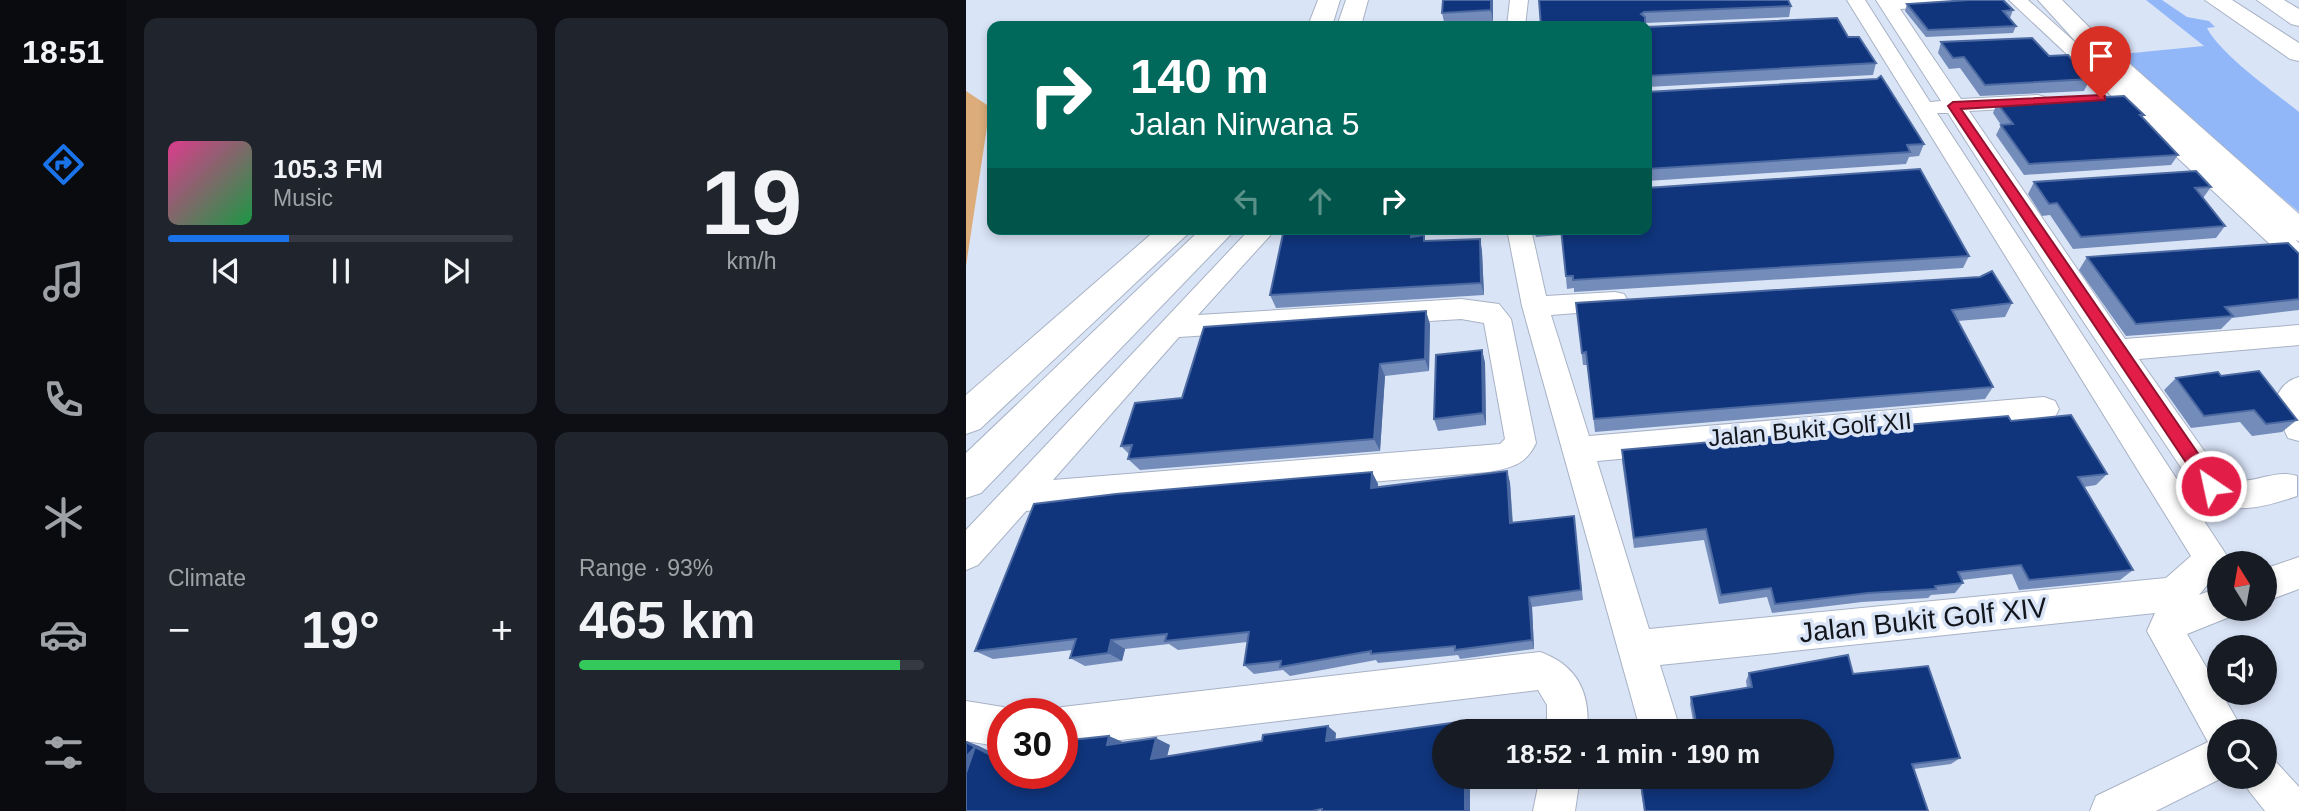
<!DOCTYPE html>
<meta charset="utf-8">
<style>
:root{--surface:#171b24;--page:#20242c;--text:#f1f3f6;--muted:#9ea1a6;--line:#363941;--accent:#1a73e8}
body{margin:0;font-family:Arial,sans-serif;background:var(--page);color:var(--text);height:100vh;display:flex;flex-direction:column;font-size:26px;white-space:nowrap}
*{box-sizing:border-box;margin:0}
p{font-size:23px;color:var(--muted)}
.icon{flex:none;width:38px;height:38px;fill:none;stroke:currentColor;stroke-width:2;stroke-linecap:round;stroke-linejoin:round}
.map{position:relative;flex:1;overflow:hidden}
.sheet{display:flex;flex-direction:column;gap:18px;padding:18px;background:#0d0f14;width:840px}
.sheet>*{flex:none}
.top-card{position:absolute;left:21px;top:21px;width:665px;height:214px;border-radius:14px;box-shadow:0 4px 10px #0003;background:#00695c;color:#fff;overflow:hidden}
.needle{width:46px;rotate:349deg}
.tools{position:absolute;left:1241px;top:551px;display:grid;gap:14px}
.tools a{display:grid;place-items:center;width:70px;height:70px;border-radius:50%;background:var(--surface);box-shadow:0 4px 10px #0003;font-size:35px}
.speed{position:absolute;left:21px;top:698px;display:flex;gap:14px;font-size:35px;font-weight:700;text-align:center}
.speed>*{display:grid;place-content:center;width:91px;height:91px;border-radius:50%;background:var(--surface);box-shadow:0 4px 10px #0003;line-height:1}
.speed .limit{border:10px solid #d22;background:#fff;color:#111}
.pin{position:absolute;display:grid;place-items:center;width:60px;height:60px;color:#fff;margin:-72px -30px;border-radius:50% 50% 50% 0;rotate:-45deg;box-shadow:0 0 7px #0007}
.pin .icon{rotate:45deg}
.me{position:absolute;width:77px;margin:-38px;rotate:326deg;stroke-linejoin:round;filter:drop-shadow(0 0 5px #0008)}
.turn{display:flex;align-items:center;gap:24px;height:147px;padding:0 28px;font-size:32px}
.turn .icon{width:91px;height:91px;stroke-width:2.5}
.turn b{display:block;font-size:49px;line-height:60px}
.lanes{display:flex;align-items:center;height:66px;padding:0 28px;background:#0003;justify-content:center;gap:35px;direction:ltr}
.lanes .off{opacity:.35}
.big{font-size:52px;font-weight:800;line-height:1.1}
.sheet .card{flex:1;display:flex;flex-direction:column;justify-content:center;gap:10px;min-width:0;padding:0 24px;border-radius:14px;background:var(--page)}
.sheet .dial{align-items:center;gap:0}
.dial b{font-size:91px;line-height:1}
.song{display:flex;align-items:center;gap:21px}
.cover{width:84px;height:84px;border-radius:10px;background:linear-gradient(135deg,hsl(330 70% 55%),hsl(140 70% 35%))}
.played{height:7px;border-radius:4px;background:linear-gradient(90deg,var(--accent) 35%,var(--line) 35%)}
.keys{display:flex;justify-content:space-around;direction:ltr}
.heat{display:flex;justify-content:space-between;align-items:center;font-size:38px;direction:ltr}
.charge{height:10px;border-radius:5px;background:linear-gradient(90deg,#34c759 93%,var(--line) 0)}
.sheet .tiles{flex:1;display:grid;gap:18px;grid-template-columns:repeat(2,1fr)}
.trip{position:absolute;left:466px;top:719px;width:402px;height:70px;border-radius:35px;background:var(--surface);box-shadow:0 4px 10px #0003;font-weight:800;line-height:70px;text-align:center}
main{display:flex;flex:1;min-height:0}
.tab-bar{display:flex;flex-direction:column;width:126px;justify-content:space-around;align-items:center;background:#090b0e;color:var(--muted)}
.tab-bar .icon{width:49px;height:49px}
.tab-bar .current{color:var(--accent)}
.tab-bar b{font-size:32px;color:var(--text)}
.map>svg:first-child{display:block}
.green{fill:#dcac7a}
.water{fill:#92b7f9}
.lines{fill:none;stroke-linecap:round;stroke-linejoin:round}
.street-casing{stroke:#a8b2c4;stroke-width:2}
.secondary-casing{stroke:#a8b2c4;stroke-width:2}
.highway-casing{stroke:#a8b2c4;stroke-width:2}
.street{fill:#fff;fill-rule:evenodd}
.secondary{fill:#fff;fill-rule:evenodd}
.highway{fill:#fff;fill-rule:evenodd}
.wall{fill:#748cba}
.shaded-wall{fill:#4c6aa1}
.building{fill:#10357c;stroke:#4c6aa1;stroke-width:2}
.route{fill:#e11d48;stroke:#92132f;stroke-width:2}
.labels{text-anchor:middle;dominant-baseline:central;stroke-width:7;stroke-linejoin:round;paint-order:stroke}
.street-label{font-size:24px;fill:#13171d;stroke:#d9e4f7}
.near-street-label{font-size:28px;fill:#13171d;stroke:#d9e4f7}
</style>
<main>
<nav class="tab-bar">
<b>18:51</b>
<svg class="icon current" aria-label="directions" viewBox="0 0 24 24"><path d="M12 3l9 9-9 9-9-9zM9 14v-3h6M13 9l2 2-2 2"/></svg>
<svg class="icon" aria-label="music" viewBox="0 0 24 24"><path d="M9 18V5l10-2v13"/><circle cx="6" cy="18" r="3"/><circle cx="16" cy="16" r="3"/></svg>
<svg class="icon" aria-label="phone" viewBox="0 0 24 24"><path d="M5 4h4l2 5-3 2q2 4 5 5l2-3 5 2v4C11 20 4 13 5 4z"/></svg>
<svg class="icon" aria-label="climate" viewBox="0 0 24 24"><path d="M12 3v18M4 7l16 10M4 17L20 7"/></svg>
<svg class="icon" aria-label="car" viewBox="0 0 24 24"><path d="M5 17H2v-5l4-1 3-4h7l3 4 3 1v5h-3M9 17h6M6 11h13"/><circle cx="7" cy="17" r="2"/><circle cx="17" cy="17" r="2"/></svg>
<svg class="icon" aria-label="filters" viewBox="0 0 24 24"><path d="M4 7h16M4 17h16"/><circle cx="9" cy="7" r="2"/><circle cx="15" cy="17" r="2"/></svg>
</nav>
<section class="sheet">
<div class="tiles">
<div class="card">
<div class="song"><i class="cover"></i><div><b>105.3 FM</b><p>Music</p></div></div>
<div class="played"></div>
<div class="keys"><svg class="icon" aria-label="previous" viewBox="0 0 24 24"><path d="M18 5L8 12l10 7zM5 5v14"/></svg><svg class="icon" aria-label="pause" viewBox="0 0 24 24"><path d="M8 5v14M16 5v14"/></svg><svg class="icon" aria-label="next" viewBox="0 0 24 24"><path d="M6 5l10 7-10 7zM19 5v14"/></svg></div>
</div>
<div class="card dial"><b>19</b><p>km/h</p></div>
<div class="card"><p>Climate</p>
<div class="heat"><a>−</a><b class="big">19°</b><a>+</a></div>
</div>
<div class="card"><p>Range · 93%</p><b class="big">465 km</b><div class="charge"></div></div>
</div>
</section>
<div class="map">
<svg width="1333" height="811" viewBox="0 0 1333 811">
<rect width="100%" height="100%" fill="#d9e4f7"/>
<polygon class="green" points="0,91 24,107 0,266"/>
<path class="water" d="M1180,0h16l25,17 22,4 6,6 -8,1c15,28 66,63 92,84v100l-187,-157 92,-9z"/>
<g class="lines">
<g class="street-casing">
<g id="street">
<polygon points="544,0 562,0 559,26 541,26"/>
<path d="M881,0h18l65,102 11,-1 -65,-101h98l-9,5 -65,4 61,90 77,-4 7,2 3,4 -3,4 -7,2 -69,4 156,228 174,-14v20l-160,14 83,117c22,15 51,-9 75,0v20c-32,11 -67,21 -97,0l-153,-229 -99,-154h-11l294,449 -12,2v12l-6,2 -14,17 20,-8v22h16l-3,7 -45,18 57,98h-25v45h5l-68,34h-66l6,-15 112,-54 -61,-111 8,-18 -495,52 21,67h-40l-119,-426 -15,-77h24l15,67 69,-4 9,2 4,7 -4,7 -9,2 -64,5 38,121 455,-39 11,4 4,8 -4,8 -11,4 -447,40 52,168 517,-51 25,-22z"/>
<polygon points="1043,0 1062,0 1333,243 1333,266 1324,263"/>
<path d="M284,229h26l-78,86 263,-16 38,5 12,15 25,124c-10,22 -26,25 -48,29l-462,39 -48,54 -12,5v-40zM495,319l23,4 21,116 -5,5 -447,36 126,-143z"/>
<path d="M1333,377v64l-11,-3 -14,-30c2,-15 10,-27 25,-31z"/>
<polygon points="1333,557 1333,589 1298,602 1298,569"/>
<path d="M574,652c37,13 51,41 47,80h-40v-27l-9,-15 -476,57v-33h-14l14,-7z"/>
<polygon points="0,701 37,707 51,713 37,714 37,747 0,741"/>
<polygon points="1298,757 1311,763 1333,787 1333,811 1299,811 1283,791 1277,777 1298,777"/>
<polygon points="574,777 614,777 609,811 567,811"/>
</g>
</g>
<g class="secondary-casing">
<g id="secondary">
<polygon points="352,0 374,0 366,26 342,26"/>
<polygon points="380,0 402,0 395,26 371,26"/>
<polygon points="1072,0 1096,0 1129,33 1333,214 1333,241 1322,238 1111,43"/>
<polygon points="191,229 227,229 14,429 0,434 0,395"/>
<polygon points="235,229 270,229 15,493 0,498 0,453"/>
</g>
</g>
<g class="highway-casing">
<g id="highway">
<polygon points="1239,0 1266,0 1333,43 1333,61 1324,59"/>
<polygon points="1291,0 1318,0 1333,9 1333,26 1325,24"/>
</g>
</g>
<use href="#street" class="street"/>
<use href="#secondary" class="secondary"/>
<use href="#highway" class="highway"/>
</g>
<g class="wall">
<polygon points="527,0 527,22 479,26 476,13"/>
<polygon points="573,0 825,6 823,17 679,23"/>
<polygon points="941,4 1047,10 1044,18 1043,18 1050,26 1047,33 960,37 939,11"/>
<polygon points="681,27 882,37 910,63 907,75 681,87"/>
<polygon points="975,42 1083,56 1124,79 1118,91 1014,96 994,68 983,69 972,53"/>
<polygon points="681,92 958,144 953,156 943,157 940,164 681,181"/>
<polygon points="1031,103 1178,115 1176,118 1212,155 1205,165 1058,175 1030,135 1035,125 1027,113"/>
<polygon points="1068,182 1245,187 1237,198 1259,226 1250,238 1107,249 1084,215 1076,216 1062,194"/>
<polygon points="567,229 681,229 1003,256 997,268 608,292 608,288 601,289 596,235 570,237"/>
<polygon points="450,236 460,241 514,239 516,252 518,295 310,308 304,295"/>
<polygon points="1333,254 1333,310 1266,318 1255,329 1160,336 1113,270 1121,257"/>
<polygon points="610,303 1046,303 1039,317 992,321 1027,387 1019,399 629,432 621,365 617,365"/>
<polygon points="464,324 463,371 419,376 414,451 174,470 162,459 163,454 155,446 216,398"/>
<polygon points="516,350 519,363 520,425 472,431 468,419"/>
<polygon points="1255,376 1331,420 1316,432 1286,436 1274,422 1225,428 1198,390 1210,378"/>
<polygon points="1045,421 1141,474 1130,485 1118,487 1167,570 1154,580 1053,590 1046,574 996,580 997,583 989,593 965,595 962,598 896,602 806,613 801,597 753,604 738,540 668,548 656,461 656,450"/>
<polygon points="541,471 544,483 547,523 608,516 617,600 566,607 568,649 494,659 492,655 412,663 410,660 324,676 317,670 288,674 278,665 281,642 212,650 203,644 159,649 156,661 119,666 104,658 106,650 27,659 9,651 406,472 412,484 412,487"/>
<polygon points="783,673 887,674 994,758 985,764 948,769 962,811 678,811 673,777 856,777 856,732 729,732 724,704 725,697 781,688 780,681"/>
</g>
<g class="shaded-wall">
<polygon points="525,0 527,0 527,22 525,10"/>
<polygon points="446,229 451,229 449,249 445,237"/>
<polygon points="514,239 516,252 518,295 515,283"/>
<polygon points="460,311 464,324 463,371 459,359"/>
<polygon points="516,350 519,363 520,425 517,413"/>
<polygon points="414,364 419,376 414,451 408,439"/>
<polygon points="541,471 544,483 547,534 544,523"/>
<polygon points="406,472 412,484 411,499 405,488"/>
<polygon points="563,597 566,607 568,649 566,640"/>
<polygon points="145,640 159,649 156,661 142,653"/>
<polygon points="500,721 505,728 505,732 500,732"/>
<polygon points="362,726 370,733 369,748 360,741"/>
<polygon points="143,736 159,743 141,745"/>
<polygon points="190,738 204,745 199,765 185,759"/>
<polygon points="0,741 13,746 37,758 37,761 0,786"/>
<rect x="499" y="777" width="5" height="34"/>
</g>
<g class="building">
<polygon points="477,0 525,0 525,10 476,13"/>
<polygon points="573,0 822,0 825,6 678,12 675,14 679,17 679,26 575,26"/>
<polygon points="1003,0 1037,0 1047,10 1037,11 1050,26 962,30 941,4"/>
<polygon points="871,18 882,37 893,37 910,63 681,76 681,27"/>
<polygon points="1066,38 1083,56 1102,55 1124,79 1019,85 998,57 987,58 975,42"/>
<polygon points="915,76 958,144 941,145 944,152 681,169 681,92 911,79"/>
<polygon points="1158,96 1178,115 1174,115 1212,155 1063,164 1035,125 1047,124 1031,103"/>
<polygon points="954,169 1003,256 607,280 607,276 600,276 595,229 681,229 681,188"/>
<polygon points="1230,171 1245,187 1229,188 1259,226 1115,237 1091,203 1083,204 1068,182"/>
<polygon points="318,229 446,229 445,237 458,235 458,241 514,239 515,283 304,295"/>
<polygon points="1322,243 1333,254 1333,299 1259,307 1267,316 1170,324 1121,257"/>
<polygon points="1026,271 1046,303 986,310 1027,387 628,419 620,352 616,353 610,303 1014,277"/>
<polygon points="460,311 459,359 414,364 408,439 162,459 166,445 155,446 169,403 216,398 238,327"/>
<polygon points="516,350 517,413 468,419 470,355"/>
<polygon points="1293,371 1331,420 1300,424 1288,410 1238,416 1210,378 1252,372 1255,376"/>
<polygon points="1105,415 1141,474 1112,477 1167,570 1063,580 1055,565 992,572 997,583 969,586 970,589 902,593 809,604 805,588 755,595 740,529 668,538 656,450 1042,416 1045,421"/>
<polygon points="541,471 544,523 608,516 615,590 563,597 566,640 489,650 489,646 405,654 405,651 314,667 315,661 278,665 283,632 199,641 201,634 145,640 142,653 104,658 110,639 9,651 68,504 150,494 406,472 405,488"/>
<polygon points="882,655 887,674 962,666 994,758 946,764 962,811 679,811 674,777 856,777 856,732 732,732 725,697 786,687 783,673"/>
<polygon points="500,721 500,732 478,732 478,777 499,777 499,811 356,811 356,809 346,811 0,811 0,773 9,747 37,761 37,774 96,774 96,741 143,736 141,745 190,738 185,759 296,741 297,735 362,726 360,741"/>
<polygon points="0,742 9,747 0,757"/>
</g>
<polygon class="route" points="1135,95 1139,96 1139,100 995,109 1251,481 1254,486 1251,491 1245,493 1239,491 982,106 987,102"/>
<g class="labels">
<g class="street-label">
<text transform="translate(844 429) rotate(-5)">Jalan Bukit Golf XII</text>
</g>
<g class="near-street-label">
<text transform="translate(957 620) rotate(-6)">Jalan Bukit Golf XIV</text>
</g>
</g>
</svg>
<div class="tools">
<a><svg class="needle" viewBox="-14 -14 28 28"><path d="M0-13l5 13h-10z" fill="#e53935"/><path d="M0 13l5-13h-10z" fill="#9ea1a6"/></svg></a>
<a><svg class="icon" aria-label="sound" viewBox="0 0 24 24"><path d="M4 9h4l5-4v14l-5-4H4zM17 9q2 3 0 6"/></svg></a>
<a><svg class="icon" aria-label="search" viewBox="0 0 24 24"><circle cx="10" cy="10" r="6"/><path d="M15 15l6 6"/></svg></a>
</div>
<div class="speed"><div class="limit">30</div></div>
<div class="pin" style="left:1135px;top:98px;background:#d93025"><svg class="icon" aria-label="arrive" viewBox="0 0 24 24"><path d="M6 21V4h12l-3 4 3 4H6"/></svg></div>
<svg class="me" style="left:1245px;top:486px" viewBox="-20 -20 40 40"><circle r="17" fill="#e11d48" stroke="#fff" stroke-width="3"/><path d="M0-11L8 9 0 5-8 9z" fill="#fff"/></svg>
<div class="trip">18:52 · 1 min · 190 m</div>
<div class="top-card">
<div class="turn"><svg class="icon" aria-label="right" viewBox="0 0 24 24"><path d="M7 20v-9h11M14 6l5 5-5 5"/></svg><div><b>140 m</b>Jalan Nirwana 5</div></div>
<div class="lanes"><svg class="icon off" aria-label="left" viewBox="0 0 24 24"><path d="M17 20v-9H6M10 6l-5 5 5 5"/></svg><svg class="icon off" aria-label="ahead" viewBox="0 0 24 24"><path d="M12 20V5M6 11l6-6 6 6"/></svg><svg class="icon" aria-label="right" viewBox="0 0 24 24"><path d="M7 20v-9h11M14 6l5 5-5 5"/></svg></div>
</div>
</div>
</main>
